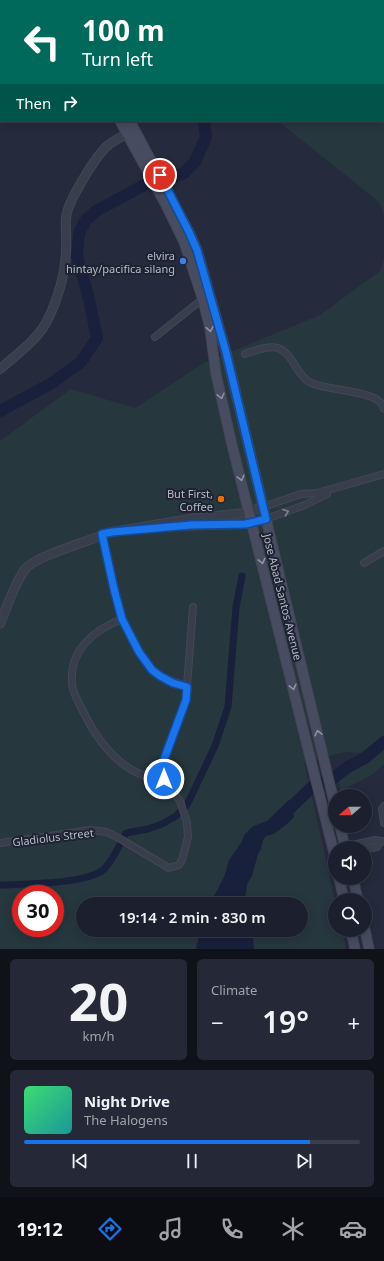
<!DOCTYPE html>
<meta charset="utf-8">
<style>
:root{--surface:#1c202e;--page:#252836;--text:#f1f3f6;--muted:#a0a3aa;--line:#3a3e4a;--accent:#1a73e8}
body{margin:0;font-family:"Noto Sans",sans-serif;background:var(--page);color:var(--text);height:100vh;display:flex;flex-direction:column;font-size:15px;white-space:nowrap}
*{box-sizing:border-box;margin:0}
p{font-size:13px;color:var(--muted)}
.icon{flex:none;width:22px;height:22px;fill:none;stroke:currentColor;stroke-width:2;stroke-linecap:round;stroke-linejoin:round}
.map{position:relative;height:949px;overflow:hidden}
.panel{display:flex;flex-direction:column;gap:10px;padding:10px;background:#0f1219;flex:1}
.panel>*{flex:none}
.banner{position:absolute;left:0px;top:0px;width:384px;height:122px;box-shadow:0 2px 10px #0003,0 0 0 1px var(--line);background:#00695c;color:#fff;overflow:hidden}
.needle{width:26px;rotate:250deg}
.tools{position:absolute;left:328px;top:789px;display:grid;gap:8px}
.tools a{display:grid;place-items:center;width:44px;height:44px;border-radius:50%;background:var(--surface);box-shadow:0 2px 10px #0003,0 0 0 1px var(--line);font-size:20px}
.speed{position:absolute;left:12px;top:885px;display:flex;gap:8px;font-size:20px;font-weight:700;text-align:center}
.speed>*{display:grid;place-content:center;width:52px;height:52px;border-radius:50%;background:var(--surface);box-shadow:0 2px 10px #0003,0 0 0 1px var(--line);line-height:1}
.speed .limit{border:6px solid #d22;background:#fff;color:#111}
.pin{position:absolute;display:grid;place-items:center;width:34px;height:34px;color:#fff;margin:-17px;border:2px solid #fff;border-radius:50%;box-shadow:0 1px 4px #0007}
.me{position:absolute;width:44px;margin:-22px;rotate:0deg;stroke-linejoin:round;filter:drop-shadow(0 0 3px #0008)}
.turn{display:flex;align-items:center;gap:14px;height:84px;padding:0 16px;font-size:18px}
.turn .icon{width:52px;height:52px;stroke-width:2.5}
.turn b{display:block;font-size:28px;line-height:34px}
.then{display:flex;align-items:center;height:38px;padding:0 16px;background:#0003;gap:8px;font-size:15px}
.big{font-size:30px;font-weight:600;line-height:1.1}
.panel .card{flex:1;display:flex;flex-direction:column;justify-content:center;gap:6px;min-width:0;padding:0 14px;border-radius:6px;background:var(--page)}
.panel .dial{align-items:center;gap:0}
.dial b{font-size:52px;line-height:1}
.song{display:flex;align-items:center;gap:12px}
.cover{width:48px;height:48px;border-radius:6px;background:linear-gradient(135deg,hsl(140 70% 55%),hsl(180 70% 35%))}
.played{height:4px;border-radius:2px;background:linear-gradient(90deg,var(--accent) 85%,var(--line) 85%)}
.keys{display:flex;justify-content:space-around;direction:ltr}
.heat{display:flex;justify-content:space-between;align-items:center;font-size:22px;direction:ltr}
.panel .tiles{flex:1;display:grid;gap:10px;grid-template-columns:1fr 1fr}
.card:last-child{grid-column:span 2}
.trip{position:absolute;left:76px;top:897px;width:232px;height:40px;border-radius:20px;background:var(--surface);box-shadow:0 2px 10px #0003,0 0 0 1px var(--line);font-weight:600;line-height:40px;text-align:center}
.tabs{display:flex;height:64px;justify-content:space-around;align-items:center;background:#0b0d12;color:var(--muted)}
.tabs .icon{width:28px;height:28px}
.tabs .on{color:var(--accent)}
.tabs b{font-size:18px;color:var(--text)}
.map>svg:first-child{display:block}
.green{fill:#27373e;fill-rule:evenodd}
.water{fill:#19203b}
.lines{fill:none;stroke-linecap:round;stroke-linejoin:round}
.canal{stroke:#19203b;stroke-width:7}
.river{stroke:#19203b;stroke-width:12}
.minor-casing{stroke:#424756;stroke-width:8}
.tertiary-casing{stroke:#424756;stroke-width:10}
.secondary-casing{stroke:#424756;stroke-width:11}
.minor{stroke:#393e4d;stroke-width:6}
.tertiary{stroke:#393e4d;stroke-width:8}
.secondary{stroke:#474c60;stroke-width:9}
.oneway{stroke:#8e93a4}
.oneway2{stroke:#7d8291}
.route-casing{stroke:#114b97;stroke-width:10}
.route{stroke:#1a73e8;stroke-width:7}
.shop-dot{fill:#3f7fe0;stroke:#1e2332;stroke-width:1.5}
.food-dot{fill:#e8710a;stroke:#1e2332;stroke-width:1.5}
.labels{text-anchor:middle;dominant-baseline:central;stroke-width:4;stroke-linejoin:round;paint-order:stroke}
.poi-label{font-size:11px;fill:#b5b9c8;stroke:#1e2332;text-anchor:end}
.street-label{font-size:11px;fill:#b5b9c8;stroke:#1e2332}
</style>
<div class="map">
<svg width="384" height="949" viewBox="0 0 384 949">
<rect width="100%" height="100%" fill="#252b3d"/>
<g class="green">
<polygon points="288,0 384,0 384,216 379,202 278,121 383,121 383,1 287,1"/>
<path d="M384,259v476l-23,18 -16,-1 -41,10 31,139v29h7l4,19h-346v-508l71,-52 64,19 69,-45 116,-48 60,-44zM21,894h34v34h-34zM83,904h218v26h-218z"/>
<polygon points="384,745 384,764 373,774 341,791 338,778"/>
</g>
<g class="water">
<polygon points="290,799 294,817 287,824 274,834 266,836 263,840 261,849 258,854 252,876 247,884 246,893 243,904 210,904 224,877 229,860 241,843 245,834 253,826 267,821"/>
<polygon points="200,930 250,930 253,936 254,949 196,949"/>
</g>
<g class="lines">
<path class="canal" d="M0,885c24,-1 85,-1 103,-15 9,-7 17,-27 23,-37l22,-4 14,-5 14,-8 11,-11 28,-59 13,-39 8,-100 6,-31"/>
<g class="river">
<polyline points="199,1 200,0"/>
<polyline points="0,411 52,383 81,362 97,338 89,299 77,256 79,233 86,220 96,211 148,183 167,180 184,173 195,162 206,137 204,121"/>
<polyline points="280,818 313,786 331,780 348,767 365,758 384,742"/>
</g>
<g class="minor-casing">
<g id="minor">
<polyline points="153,1 154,0"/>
<polyline points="163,1 164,0"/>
<polyline points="383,76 384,76"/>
<polyline points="155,337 200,301 205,300"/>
<path d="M245,354c9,-3 23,-9 33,-6 16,6 18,28 33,35 17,7 56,8 68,18 2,2 4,5 5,8"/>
<polyline points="263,507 301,494 317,493 384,474"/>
<polyline points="266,519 305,505 327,494"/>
<polyline points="102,535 114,589 122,619 139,652 152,670 160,676 187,687"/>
<polyline points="364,563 384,551"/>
<path d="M122,619c-28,11 -53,31 -50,65 1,11 8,21 13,31 12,25 35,55 64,62 4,2 10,2 15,2"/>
<polyline points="384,806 382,809 384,823"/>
<polyline points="0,843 91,830 107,832 117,837 169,868 179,865 182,860 188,837 187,823 180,801 164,779 162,765 186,699 193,607"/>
<polyline points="340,848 375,840 381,841 384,841"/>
<polyline points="365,849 377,847 381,841"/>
</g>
</g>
<g class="tertiary-casing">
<g id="tertiary">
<path d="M0,369c17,-15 38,-29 48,-50 10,-20 18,-48 18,-70 1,-11 -1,-21 0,-31 1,-16 29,-60 40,-71 7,-7 18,-11 26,-16"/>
<polyline points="180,526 246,524 266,519"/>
<path d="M0,624c6,-15 16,-44 26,-56 13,-13 58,-25 76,-33l10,-3 78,-13 54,-6 19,-6"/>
</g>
</g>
<g class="secondary-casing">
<g id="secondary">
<polyline points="22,1 24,0"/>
<polyline points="120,121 165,203 184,242 203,300 210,329 216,374 232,445 335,857"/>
<polyline points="130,121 189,232 197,250 226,352 335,806"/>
<polyline points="340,826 345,848"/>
<polyline points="339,878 344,900"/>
<polyline points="353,878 358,900"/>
<polyline points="351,930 355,949"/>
<polyline points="365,930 369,949"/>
</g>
</g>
<use href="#minor" class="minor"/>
<use href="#tertiary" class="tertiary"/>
<use href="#secondary" class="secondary"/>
</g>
<defs><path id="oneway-chevron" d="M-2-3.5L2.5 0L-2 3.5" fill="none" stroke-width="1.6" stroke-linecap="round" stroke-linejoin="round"/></defs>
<g class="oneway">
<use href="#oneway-chevron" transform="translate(210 329) rotate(80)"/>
<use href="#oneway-chevron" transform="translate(221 396) rotate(77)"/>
<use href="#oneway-chevron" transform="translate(241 478) rotate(76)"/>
<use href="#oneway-chevron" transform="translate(262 561) rotate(76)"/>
<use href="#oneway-chevron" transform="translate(293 687) rotate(76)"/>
<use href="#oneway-chevron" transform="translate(318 733) rotate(-103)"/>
</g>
<use class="oneway2" href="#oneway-chevron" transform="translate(286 512) rotate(-20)"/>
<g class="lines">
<g class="route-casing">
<polyline id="route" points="160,175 189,232 197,250 226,352 266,519 246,524 191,525 112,532 102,534 114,589 122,619 139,652 152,670 160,676 173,683 187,687 186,700 162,765 164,779"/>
</g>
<use href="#route" class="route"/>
</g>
<circle class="shop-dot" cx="183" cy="261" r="4"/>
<circle class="food-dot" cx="221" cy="499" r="4"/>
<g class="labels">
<g class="poi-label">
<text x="175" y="255">elvira<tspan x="175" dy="13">hintay/pacifica silang</tspan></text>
<text x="213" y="493">But First,<tspan x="213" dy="13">Coffee</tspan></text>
</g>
<g class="street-label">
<text transform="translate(283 597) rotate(76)">Jose Abad Santos Avenue</text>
<text transform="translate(53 837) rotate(-7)">Gladiolus Street</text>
</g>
</g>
</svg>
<div class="tools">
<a><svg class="needle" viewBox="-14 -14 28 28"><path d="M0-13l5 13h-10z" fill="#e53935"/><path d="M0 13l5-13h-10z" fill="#a0a3aa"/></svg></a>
<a><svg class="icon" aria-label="sound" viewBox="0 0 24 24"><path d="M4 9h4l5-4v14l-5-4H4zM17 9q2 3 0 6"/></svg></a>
<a><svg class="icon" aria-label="search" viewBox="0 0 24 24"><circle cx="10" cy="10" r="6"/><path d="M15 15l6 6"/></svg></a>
</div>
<div class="speed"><div class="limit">30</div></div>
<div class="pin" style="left:160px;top:175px;background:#d93025"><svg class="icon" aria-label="arrive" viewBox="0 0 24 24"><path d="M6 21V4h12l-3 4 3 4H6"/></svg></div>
<svg class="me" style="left:164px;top:779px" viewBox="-20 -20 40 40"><circle r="17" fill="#1a73e8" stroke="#fff" stroke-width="3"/><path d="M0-11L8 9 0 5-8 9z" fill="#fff"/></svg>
<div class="trip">19:14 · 2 min · 830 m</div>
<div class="banner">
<div class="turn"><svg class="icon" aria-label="left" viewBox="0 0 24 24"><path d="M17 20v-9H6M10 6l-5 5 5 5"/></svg><div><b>100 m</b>Turn left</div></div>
<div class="then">Then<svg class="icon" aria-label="right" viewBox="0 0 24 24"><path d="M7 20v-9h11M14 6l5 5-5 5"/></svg></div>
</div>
</div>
<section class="panel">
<div class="tiles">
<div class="card dial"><b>20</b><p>km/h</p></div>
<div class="card"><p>Climate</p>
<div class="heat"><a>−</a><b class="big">19°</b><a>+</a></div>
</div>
<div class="card">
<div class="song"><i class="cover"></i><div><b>Night Drive</b><p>The Halogens</p></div></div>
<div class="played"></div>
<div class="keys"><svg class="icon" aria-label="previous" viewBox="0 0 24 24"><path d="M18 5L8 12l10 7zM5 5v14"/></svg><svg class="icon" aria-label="pause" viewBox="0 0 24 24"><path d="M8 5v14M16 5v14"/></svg><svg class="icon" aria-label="next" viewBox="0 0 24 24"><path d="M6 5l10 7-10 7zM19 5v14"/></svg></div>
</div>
</div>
</section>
<nav class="tabs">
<b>19:12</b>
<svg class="icon on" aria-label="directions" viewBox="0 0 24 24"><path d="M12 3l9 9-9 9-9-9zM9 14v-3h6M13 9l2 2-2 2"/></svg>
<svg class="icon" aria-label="music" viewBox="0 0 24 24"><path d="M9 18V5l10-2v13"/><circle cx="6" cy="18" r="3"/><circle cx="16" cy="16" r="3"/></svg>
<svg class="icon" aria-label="phone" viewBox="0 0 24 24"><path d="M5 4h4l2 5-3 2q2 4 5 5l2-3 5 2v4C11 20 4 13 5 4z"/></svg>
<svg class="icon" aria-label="climate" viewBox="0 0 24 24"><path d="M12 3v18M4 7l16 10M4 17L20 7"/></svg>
<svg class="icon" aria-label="car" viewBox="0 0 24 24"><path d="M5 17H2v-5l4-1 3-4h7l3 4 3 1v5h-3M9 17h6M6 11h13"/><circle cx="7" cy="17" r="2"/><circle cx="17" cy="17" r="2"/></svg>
</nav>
